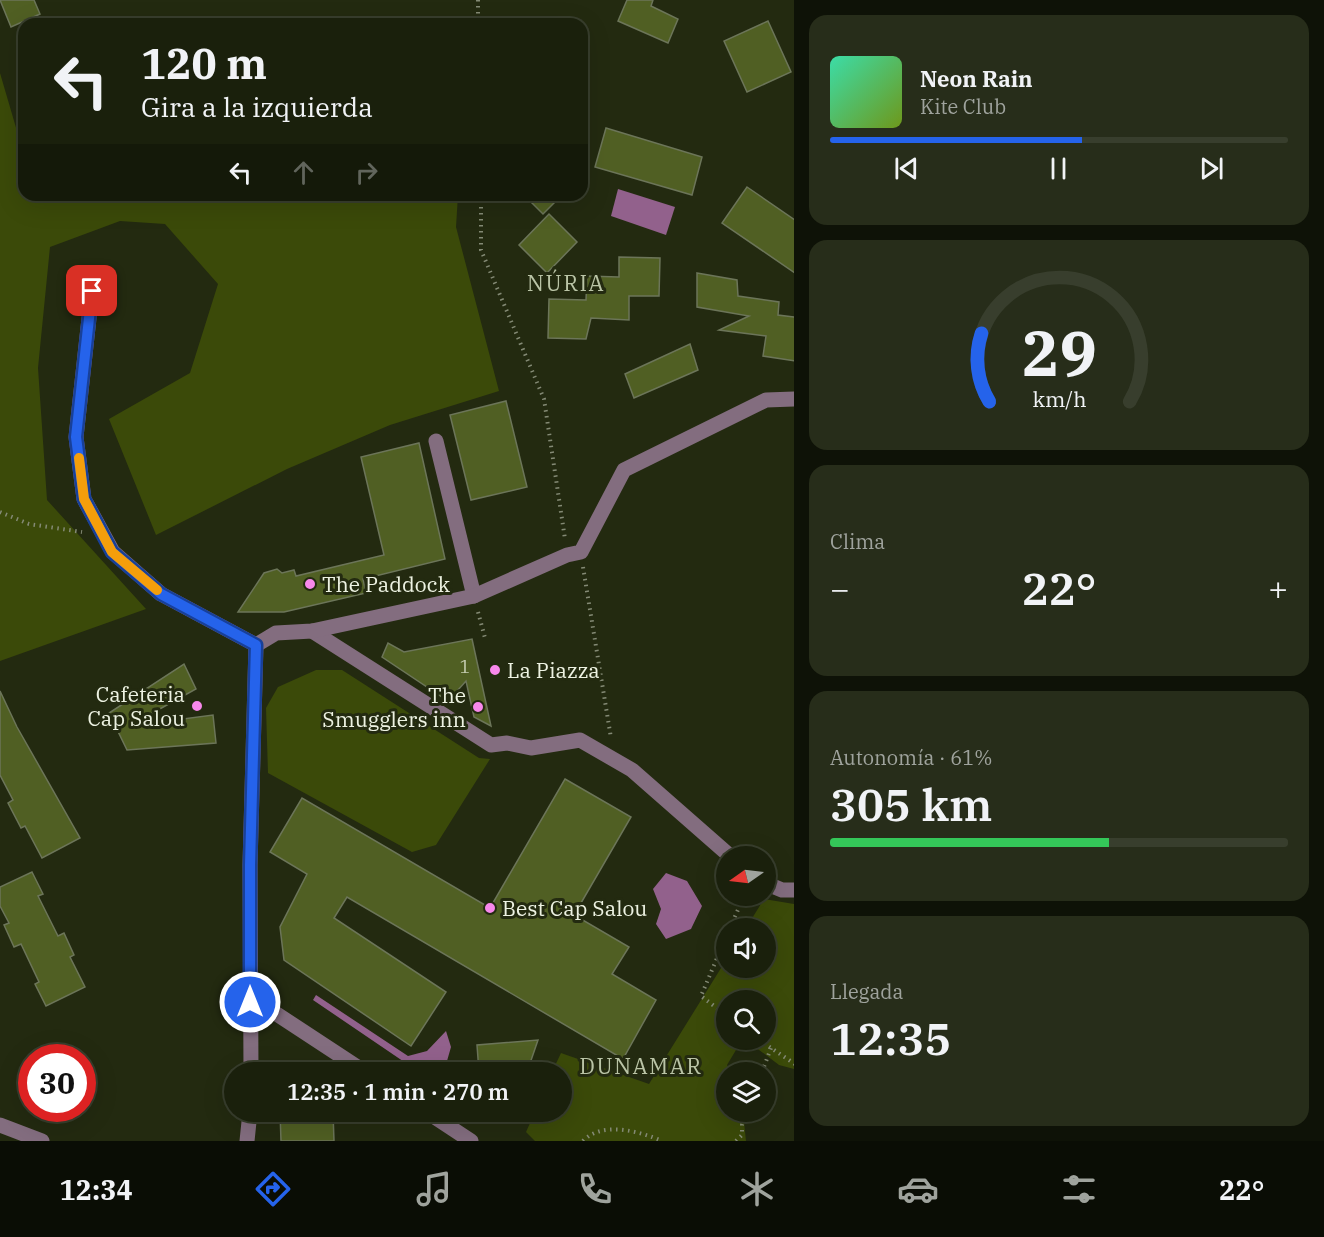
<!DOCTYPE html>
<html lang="es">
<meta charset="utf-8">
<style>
:root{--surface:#1a200c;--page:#272d1a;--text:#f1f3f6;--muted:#9fa39d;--line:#383e2d;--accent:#2563eb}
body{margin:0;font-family:"IBM Plex Serif",serif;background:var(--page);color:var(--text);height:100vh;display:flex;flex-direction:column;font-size:22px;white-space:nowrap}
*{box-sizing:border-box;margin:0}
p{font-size:20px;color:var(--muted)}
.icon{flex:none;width:33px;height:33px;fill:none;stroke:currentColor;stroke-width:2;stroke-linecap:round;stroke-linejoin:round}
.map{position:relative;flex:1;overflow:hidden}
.side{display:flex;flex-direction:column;gap:15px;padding:15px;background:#0e1207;width:530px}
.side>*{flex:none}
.guide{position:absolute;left:18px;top:18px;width:570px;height:183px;border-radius:18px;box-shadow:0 6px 24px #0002,0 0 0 2px var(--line);background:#1a200c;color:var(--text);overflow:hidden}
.needle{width:39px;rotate:256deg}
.fabs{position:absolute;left:716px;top:846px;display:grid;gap:12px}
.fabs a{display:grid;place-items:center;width:60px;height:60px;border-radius:50%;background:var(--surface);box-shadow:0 6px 24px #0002,0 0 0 2px var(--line);font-size:30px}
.speed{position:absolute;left:18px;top:1044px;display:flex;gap:12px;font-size:30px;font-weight:700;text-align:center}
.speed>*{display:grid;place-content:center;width:78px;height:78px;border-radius:50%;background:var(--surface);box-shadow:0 6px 24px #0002,0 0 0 2px var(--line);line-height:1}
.speed .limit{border:9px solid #d22;background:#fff;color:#111}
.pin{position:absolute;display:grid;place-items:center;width:51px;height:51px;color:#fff;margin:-26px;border-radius:12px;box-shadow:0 3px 9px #0006}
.me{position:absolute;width:66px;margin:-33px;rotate:0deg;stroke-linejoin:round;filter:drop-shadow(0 0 4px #0008)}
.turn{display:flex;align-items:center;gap:21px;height:126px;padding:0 24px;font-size:27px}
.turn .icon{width:78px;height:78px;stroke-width:2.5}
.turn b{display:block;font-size:42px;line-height:51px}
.lanes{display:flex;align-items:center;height:57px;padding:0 24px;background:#0003;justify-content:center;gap:30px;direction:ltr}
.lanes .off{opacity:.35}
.big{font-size:45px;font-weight:600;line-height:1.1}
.side .widget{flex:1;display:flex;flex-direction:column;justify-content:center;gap:9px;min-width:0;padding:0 21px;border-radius:18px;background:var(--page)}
.side .dial{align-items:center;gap:0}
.dial svg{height:156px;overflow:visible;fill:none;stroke:var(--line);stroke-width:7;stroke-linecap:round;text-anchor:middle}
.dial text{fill:var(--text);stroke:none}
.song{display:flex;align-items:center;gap:18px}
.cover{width:72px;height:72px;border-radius:9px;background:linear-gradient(135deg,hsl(160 70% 55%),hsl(80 70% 35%))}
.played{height:6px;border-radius:3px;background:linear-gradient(90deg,var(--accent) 55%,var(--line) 55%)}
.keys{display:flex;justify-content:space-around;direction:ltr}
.heat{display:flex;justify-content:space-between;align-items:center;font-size:33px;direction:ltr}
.charge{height:9px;border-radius:4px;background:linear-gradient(90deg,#34c759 61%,var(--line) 0)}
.trip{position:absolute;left:224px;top:1062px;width:348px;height:60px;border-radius:30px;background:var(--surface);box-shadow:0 6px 24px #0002,0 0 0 2px var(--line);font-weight:600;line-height:60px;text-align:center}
.tab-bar{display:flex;height:96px;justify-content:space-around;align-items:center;background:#0a0d05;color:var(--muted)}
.tab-bar .icon{width:42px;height:42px}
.tab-bar .selected{color:var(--accent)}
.tab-bar b{font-size:27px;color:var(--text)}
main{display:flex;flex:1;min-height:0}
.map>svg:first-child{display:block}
.green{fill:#3b4a09}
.water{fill:#92618c}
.building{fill:#505f23;stroke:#6c7559;stroke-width:1.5}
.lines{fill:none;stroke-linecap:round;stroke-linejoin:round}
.path{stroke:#848a75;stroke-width:4;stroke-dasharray:1.5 4.5;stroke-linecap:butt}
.minor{stroke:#836d7f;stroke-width:15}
.route-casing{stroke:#184099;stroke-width:15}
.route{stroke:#2563eb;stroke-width:10}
.slow{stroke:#f59e0b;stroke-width:10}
.poi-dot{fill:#f888eb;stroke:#232a10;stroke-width:2}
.labels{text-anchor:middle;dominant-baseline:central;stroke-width:6;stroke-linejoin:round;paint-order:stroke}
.number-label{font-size:18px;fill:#c6cdb2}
.poi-label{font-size:21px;fill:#edf2e2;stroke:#232a10;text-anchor:start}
.neighbourhood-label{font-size:22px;letter-spacing:1.5px;fill:#bac4a6;stroke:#232a10}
</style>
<main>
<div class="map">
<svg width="795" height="1141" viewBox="0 0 795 1141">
<rect width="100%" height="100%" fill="#232a10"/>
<g class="green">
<polygon points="0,73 24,155 24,195 458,195 456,227 499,391 390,425 287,469 156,535 109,419 190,373 218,284 165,224 120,221 50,247 38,368 47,500 146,609 0,661"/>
<polygon points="316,670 342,670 479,758 490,759 436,845 412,852 268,773 266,708 278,687"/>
<polygon points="764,899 794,904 794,1069 779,1065 746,1040 765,1040 765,1000 726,1000 726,1040 742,1040 727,1065 731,1072 726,1072 726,1112 743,1112 746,1141 535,1141 526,1132 535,1112 561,1112 561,1072 552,1072 561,1053 649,1084 726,960 726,968 765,968 765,928 746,928"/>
</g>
<g class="water">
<polygon points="618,189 675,207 666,235 611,216"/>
<polygon points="666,873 687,881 702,906 691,929 666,939 656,924 661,909 653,889"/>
<polygon points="316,995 408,1056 427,1051 446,1031 451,1047 445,1068 419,1072 313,1000"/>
</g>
<g class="building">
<polygon points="0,0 34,0 40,14 11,27"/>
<polygon points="627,0 653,0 651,6 678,19 668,43 618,21"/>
<polygon points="768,21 791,72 747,92 724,41"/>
<polygon points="606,128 702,157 692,195 595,167"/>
<polygon points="747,187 795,220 795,273 722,223"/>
<polygon points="524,195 562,195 543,214"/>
<polygon points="549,214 577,242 547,273 519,245"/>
<polygon points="619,257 660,258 659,296 629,296 629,320 591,318 586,339 548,338 549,299 586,300 587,276 619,277"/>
<polygon points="697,273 737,280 738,296 779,302 778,315 795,317 795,361 763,356 766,336 719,330 749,316 697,307"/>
<polygon points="690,344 698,370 634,398 625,374"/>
<polygon points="506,401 527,487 471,500 450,415"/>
<polygon points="419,443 445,559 363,579 366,593 284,612 238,612 264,573 277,569 282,573 294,570 296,576 384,555 361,457"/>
<polygon points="472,639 491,726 474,717 466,681 448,701 382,657 388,643 404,652"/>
<polygon points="184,664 196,689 129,726 213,715 216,743 127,750 109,713"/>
<polygon points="0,691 17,727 80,838 42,858 25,826 21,828 8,803 13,800 0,775"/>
<polygon points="565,779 631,817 574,915 629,947 612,974 656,1000 623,1059 347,897 334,918 446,992 411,1046 284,960 280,927 307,874 270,852 302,798 490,908"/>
<polygon points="32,872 43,894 38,896 58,936 64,933 74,955 70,957 85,987 46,1006 35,984 39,982 21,944 14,947 4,925 9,923 0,906 0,887"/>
<polygon points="538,1040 527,1072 479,1072 477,1045"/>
<polygon points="280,1112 333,1112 334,1141 281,1141"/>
</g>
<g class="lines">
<g class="path">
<polyline points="478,0 478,24"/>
<polyline points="481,195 481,250 544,399 565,539"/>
<polyline points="0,512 29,524 82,532"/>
<polyline points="583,567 611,738"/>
<polyline points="478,612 485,638"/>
<polyline points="730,928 744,896"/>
<polyline points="726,937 701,996 726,1015"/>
<polyline points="759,1040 795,1064"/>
<polyline points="762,1072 771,1048"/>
<path d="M583,1141c19,-20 56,-10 79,0"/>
<polyline points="736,1141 742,1135 742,1125 747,1112"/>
</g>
<g class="minor">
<polyline points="92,291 76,437 84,499 113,552 161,594 256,645"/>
<polyline points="436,441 474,596"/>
<polyline points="312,631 491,745 507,743 531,748 580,740 632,770 730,856"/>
<polyline points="256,645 276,633 312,631 474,596 567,555 581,552 624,470 766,400 795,399"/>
<polyline points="765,883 782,890 795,890"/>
<polyline points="251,1002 266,1007 365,1072"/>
<polyline points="251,1072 250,865 256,645"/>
<polyline points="427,1112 471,1141"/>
<polyline points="0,1125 42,1141"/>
<polyline points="247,1141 250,1112"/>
</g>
</g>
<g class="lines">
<g class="route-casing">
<polyline id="route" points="92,291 76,437 84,499 112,552 161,594 256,645 250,865 250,1002"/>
</g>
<use href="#route" class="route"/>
<polyline class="slow" points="79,458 84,499 112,552 157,590"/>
</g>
<g class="poi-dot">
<circle cx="310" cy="584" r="6"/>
<circle cx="495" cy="670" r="6"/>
<circle cx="197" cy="706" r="6"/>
<circle cx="478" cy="707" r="6"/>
<circle cx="490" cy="908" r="6"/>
</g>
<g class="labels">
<g class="number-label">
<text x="465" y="666">1</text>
</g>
<g class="poi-label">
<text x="322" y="584">The Paddock</text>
<text x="507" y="670">La Piazza</text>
<text x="185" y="694" text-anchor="end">Cafeteria<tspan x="185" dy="24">Cap Salou</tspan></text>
<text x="466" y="695" text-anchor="end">The<tspan x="466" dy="24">Smugglers inn</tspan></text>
<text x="502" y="908">Best Cap Salou</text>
</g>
<g class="neighbourhood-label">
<text x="566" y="282">NÚRIA</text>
<text x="641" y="1065">DUNAMAR</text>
</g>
</g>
</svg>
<div class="fabs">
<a><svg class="needle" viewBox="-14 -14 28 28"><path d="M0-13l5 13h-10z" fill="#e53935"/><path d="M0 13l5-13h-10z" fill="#9fa39d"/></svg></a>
<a><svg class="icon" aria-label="sound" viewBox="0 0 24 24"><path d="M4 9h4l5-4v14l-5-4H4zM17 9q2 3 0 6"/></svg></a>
<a><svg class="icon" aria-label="search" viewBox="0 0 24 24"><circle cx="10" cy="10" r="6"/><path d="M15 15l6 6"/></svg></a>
<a><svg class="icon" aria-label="layers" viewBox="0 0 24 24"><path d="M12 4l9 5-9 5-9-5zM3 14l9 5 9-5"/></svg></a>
</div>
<div class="speed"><div class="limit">30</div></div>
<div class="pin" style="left:92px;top:291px;background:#d93025"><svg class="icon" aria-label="arrive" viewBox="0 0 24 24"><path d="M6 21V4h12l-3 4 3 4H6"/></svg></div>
<svg class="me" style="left:250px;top:1002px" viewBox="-20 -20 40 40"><circle r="17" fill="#2563eb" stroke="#fff" stroke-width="3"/><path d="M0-11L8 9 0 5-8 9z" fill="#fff"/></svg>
<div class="trip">12:35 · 1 min · 270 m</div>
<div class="guide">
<div class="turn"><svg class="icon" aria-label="left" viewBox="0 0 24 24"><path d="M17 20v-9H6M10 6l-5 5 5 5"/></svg><div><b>120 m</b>Gira a la izquierda</div></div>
<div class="lanes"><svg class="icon" aria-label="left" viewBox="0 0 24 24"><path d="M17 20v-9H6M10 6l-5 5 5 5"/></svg><svg class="icon off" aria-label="ahead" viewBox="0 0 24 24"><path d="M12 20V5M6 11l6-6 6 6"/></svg><svg class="icon off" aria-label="right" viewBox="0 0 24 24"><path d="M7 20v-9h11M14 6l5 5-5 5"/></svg></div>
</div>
</div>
<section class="side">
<div class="widget">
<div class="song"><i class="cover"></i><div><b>Neon Rain</b><p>Kite Club</p></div></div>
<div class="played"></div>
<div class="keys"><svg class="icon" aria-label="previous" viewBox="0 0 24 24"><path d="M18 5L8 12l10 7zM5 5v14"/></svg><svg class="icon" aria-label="pause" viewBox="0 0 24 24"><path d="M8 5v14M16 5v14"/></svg><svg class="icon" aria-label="next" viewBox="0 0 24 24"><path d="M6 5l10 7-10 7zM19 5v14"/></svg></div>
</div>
<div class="widget dial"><svg viewBox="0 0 100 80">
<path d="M14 69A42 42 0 1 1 86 69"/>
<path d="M14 69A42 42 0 0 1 10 34" stroke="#2563eb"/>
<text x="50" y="56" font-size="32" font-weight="700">29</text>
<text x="50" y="72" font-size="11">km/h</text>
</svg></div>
<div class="widget"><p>Clima</p>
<div class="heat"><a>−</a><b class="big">22°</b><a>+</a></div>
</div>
<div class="widget"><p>Autonomía · 61%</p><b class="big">305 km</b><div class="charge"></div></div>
<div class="widget"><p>Llegada</p><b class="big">12:35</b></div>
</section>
</main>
<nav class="tab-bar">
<b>12:34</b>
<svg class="icon selected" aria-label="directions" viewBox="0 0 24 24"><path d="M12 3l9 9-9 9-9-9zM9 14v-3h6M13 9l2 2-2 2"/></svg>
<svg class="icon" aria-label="music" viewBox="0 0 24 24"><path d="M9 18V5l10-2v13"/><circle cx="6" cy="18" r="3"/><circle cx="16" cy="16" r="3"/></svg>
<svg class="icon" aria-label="phone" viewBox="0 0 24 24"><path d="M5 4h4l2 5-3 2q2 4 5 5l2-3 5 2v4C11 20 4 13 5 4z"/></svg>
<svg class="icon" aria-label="climate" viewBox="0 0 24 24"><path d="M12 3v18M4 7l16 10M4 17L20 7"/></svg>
<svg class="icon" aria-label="car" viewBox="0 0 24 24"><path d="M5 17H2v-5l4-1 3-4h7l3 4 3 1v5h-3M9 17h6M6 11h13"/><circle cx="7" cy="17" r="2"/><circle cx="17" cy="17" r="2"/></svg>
<svg class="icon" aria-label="filters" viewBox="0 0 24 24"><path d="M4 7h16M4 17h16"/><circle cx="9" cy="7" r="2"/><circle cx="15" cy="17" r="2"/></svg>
<b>22°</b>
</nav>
